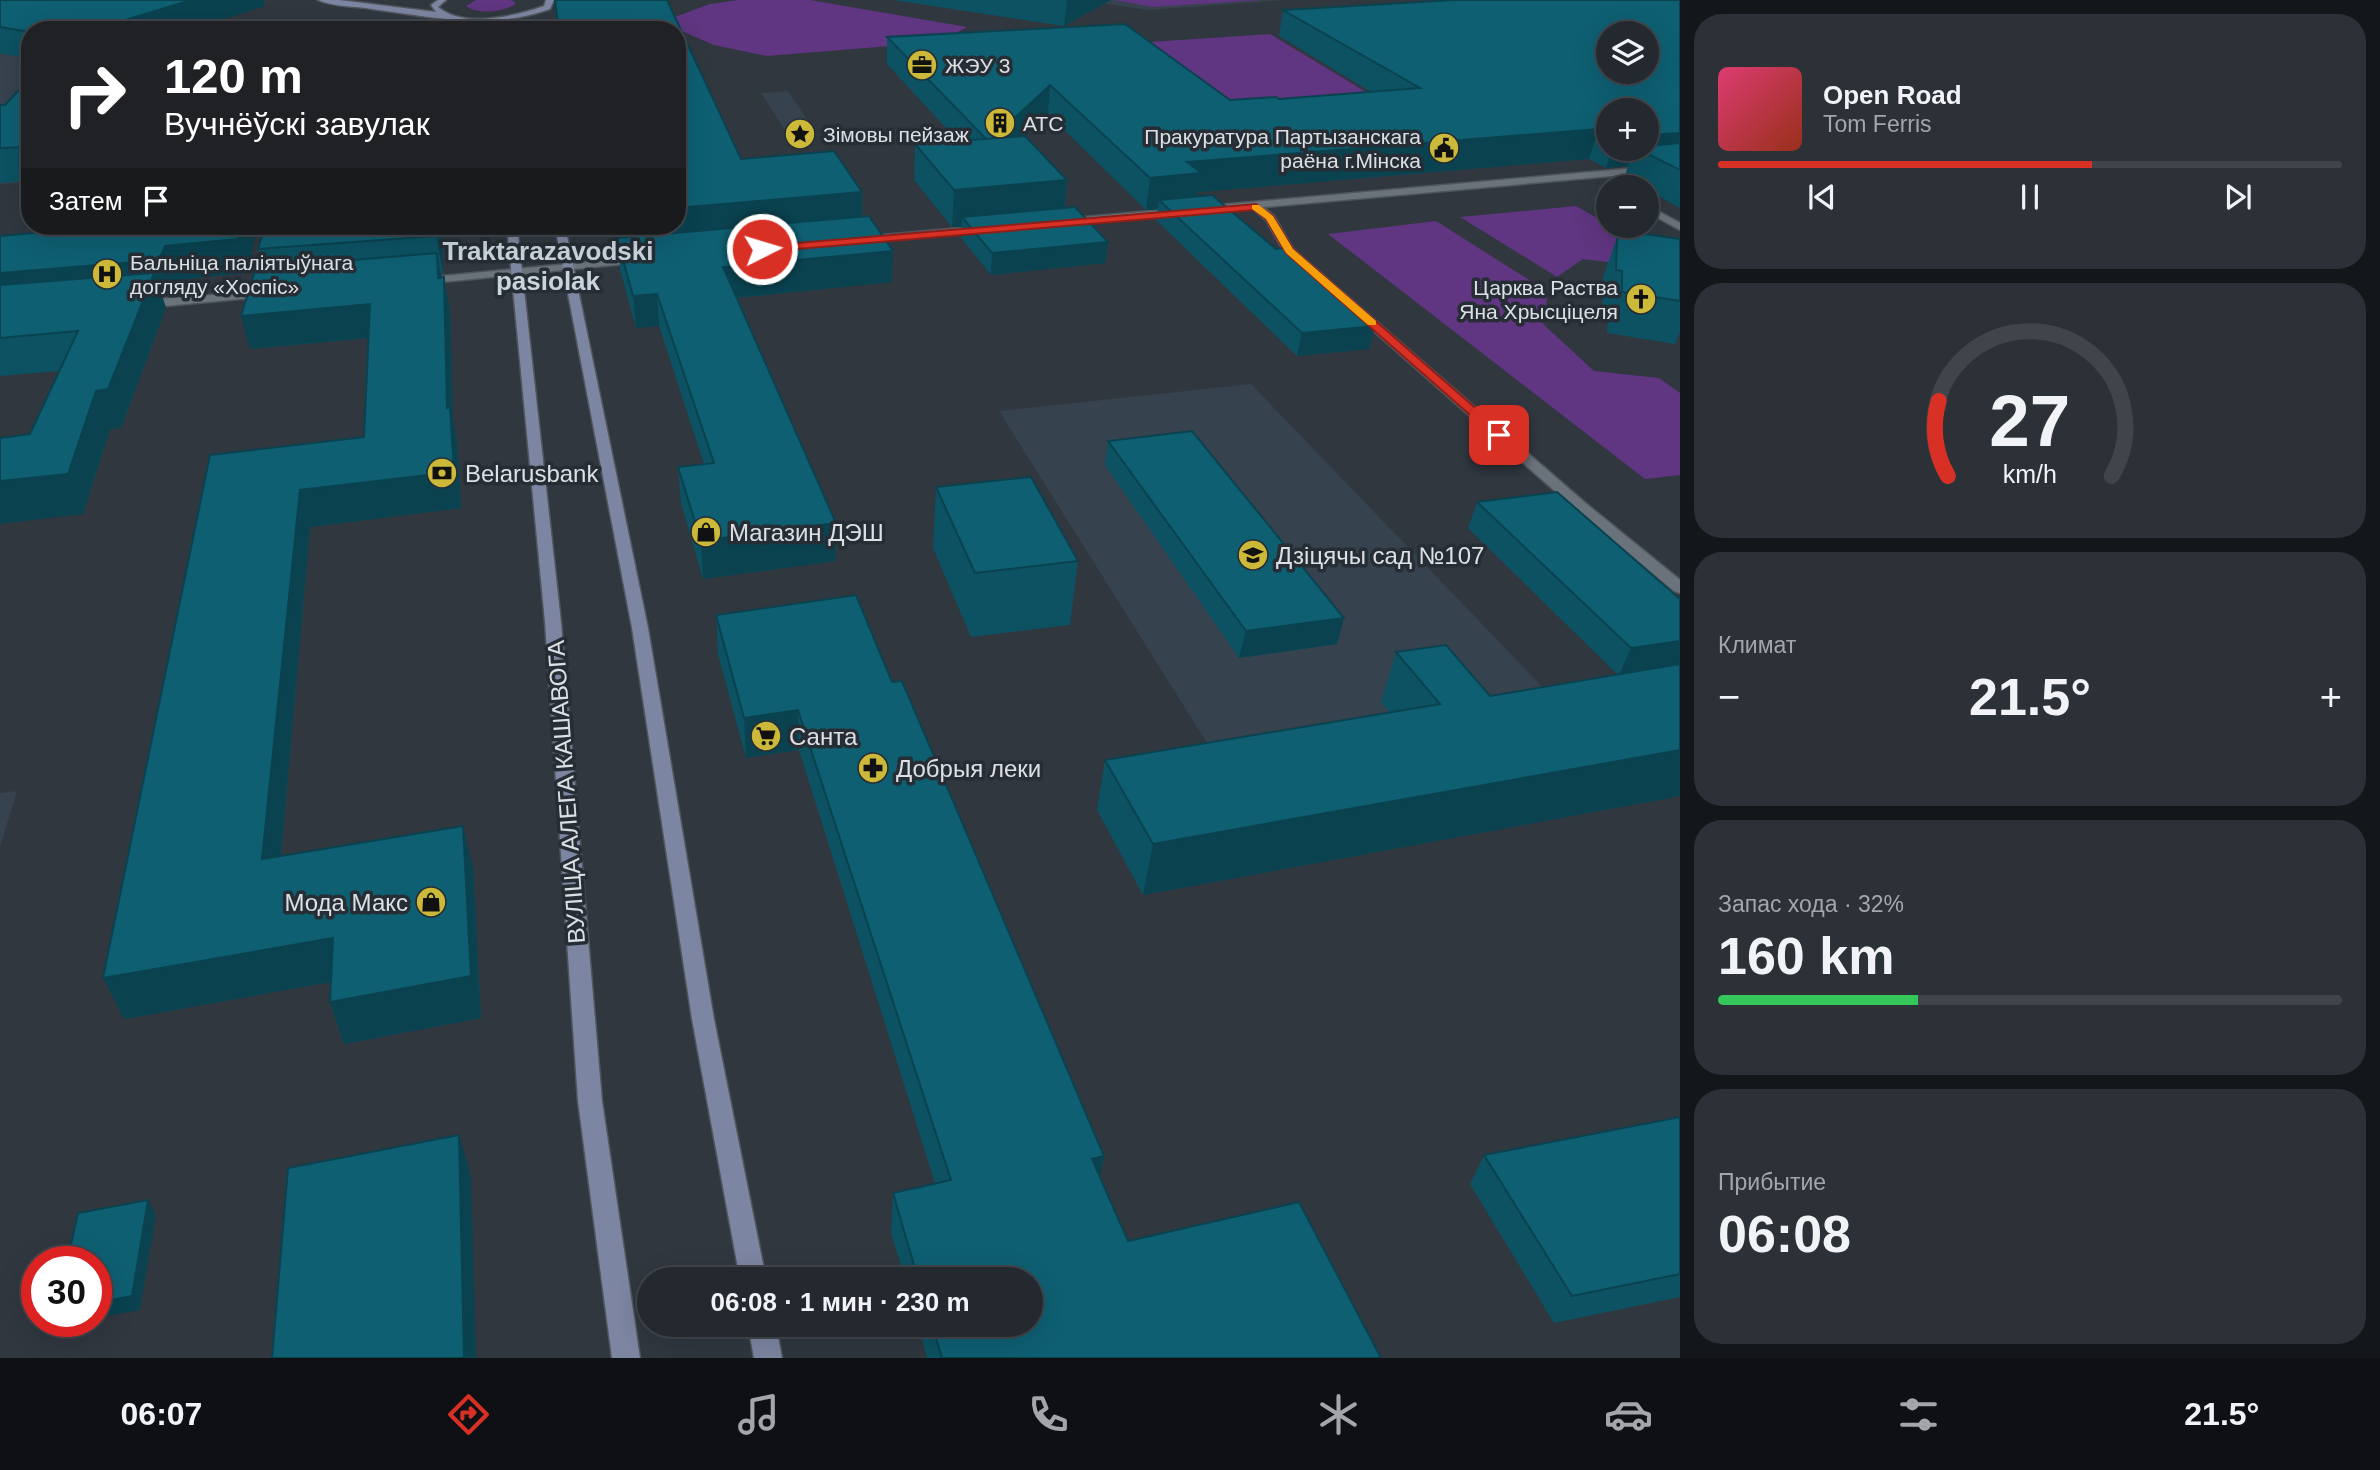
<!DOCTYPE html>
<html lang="ru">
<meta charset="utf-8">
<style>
:root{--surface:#24292f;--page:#2c3137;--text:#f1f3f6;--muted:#a3a6aa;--line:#41454b;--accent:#d93025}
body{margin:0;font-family:Helvetica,sans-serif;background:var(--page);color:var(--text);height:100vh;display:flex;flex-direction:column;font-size:26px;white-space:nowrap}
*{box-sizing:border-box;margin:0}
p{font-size:23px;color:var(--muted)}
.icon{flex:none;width:38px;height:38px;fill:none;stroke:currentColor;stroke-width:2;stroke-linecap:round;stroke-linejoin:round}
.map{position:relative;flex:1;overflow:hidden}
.details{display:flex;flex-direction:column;gap:14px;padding:14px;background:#14171a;width:700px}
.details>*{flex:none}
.banner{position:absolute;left:21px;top:21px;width:665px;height:214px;border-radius:28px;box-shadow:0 7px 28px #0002,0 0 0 2px var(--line);background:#202124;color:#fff;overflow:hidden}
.buttons{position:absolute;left:1596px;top:21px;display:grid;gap:14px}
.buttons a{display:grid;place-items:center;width:63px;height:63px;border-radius:50%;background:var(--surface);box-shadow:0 7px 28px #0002,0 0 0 2px var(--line);font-size:35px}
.speed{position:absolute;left:21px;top:1246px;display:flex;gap:14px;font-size:35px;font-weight:700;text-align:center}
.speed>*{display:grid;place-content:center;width:91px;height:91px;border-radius:50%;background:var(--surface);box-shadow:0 7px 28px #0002,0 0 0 2px var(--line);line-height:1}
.speed .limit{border:10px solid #d22;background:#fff;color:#111}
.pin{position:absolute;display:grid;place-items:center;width:60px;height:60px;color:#fff;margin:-30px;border-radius:14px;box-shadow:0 4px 10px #0006}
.me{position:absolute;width:77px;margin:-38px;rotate:85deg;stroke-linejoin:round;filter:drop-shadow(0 0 5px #0008)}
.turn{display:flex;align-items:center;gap:24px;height:147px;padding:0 28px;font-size:32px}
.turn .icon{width:91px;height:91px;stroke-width:2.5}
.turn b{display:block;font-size:49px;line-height:60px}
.then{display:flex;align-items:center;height:66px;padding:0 28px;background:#0003;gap:14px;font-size:26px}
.big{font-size:52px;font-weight:800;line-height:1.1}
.details .widget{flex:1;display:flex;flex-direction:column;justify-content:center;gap:10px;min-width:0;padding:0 24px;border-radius:28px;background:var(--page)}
.details .dial{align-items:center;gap:0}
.dial svg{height:182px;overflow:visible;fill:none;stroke:var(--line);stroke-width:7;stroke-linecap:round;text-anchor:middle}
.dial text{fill:var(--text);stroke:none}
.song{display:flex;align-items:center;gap:21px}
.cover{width:84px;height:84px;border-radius:10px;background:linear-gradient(135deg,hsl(340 70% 55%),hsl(10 70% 35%))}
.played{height:7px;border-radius:4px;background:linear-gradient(90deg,var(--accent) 60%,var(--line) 60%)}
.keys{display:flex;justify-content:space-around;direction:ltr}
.heat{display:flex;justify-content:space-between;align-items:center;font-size:38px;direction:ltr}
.charge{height:10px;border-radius:5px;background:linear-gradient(90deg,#34c759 32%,var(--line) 0)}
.trip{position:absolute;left:637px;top:1267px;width:406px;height:70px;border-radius:35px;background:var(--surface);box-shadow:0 7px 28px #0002,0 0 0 2px var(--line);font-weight:800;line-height:70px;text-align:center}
.tab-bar{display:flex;height:112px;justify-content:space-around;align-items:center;background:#0e1013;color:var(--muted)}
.tab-bar .icon{width:49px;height:49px}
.tab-bar .on{color:var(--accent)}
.tab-bar b{font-size:32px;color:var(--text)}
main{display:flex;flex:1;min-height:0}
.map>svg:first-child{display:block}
.built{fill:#36424e}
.green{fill:#603581}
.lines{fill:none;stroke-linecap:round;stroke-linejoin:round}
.minor-casing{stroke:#4f555b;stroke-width:3}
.secondary-casing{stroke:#4f555b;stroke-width:3}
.minor{fill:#6a727b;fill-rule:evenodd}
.secondary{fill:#7c85a1;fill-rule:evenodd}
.wall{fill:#0c5262;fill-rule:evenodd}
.shaded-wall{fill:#0a4250}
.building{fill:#0e5f72;stroke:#0a4250;stroke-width:2;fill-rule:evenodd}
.route{fill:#d93025;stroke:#8d1f18;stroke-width:2}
.slow{fill:#f59e0b}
.labels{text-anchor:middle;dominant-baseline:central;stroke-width:7;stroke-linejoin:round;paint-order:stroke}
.far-poi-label{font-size:21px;fill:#dce0e5;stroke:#262d34;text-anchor:start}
.poi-label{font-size:24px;fill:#dce0e5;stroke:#262d34;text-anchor:start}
.street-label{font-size:24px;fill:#dce0e5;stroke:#262d34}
.far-district-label{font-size:26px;font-weight:bold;fill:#cbd4dd;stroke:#262d34}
</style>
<main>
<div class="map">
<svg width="1680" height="1358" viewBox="0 0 1680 1358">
<rect width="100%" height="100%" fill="#30373f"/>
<g class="built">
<polygon points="1077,0 1287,0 1149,10"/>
<polygon points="0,39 30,44 30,182 0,184"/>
<polygon points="788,91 816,133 788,135 761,93"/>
<polygon points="1251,384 1555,700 1212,751 999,411"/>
<polygon points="17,791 0,847 0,793"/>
</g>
<g class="green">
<path d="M476,0h36l4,4c-13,8 -38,11 -50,2z"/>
<polygon points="739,0 810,0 967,27 940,42 767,56 714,45 661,22 710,4"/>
<polygon points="1114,0 1263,0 1153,7"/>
<polygon points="1270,34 1376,98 1445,171 1353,179 1256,111 1211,115 1120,44"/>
<polygon points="1576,206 1680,265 1680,271 1583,259 1557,277 1460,217"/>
<polygon points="1436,221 1548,292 1543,324 1594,371 1659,378 1680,393 1680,475 1645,479 1328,234"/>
</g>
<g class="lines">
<g class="minor-casing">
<g id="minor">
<polygon points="1680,164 1680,170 1263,207 1274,216 1293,249 1583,501 1680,580 1680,593 1674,591 1573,507 1285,253 1266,220 1252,208 1063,225 1058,222 1063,219"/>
<polygon points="1647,205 1680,223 1680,230 1647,212"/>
<polygon points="983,226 987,227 987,231 861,243 856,240 861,237"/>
<polygon points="641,257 645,258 645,262 422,284 416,281 422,278"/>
<polygon points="268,291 272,292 272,296 143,308 137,304 143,300"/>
</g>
</g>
<g class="secondary-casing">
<g id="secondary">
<path d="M318,0h21l97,12 -5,-7 7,-5h8l-8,7c26,22 77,9 106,-1l2,-6h8l-4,9c-62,22 -116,8 -178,0 -17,-3 -39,-2 -54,-9z"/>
<polygon points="507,226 517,226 561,622 602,1101 640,1358 612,1358 578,1101 545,622"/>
<polygon points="555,226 565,226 648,628 714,1019 766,1279 740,1279 692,1019 632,628"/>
<polygon points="748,1325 776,1325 782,1358 754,1358"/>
</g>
</g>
<use href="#minor" class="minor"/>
<use href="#secondary" class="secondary"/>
</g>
<g class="wall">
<polygon points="0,0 264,0 265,6 30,30 30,59 0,53"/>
<polygon points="554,0 667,0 741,159 862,192 862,217 892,282 736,298 836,523 836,561 703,579 681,503 678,467 704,464 659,326 636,328 620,269 619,258 617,258 608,226 677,226 677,30 558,30"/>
<polygon points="893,0 1111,0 1064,26"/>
<path d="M1680,0v208l-33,-18v-3h-6l-17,-9 4,-12 -22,2 -17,-9 -391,33v4l78,53 99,77 -6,23 -72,7 -141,-136 2,-11 -12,1 -98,-96 -23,22 42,44 -2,28 43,34 -3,21 -114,12 -30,-37 1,-11h-10l-38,-47 1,-36 43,-3 -71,-77v-27l343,63 49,-1 92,-7 -92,-56 4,-26zM1608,110l39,39h-39z"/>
<polygon points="30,78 30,181 0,183 0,105 5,105"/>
<polygon points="442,226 443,273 441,274 450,309 453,419 457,442 461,508 310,527 281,856 473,867 481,1018 344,1044 330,1002 331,982 124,1019 210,455 364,437 369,338 250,349 263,267 258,249"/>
<polygon points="0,236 247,273 176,280 170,295 162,296 166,308 121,428 110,429 83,514 30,434 60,371 0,376"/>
<polygon points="1617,238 1680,239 1680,332 1675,344 1607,333 1608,312 1602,311 1603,277"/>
<polygon points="1108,441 1337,644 1239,658 1105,465"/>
<polygon points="936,487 1078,561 1070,625 971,637 933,548"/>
<polygon points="1477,502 1680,599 1680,796 1143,895 1097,810 1105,760 1389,712 1381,702 1396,652 1490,696 1618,675 1468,528"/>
<polygon points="716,615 892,682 1104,1156 1100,1176 1128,1241 1381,1358 927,1358 918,1325 1031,1325 1031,1279 905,1279 891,1233 893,1193 935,1183 799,750 746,758 718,654"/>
<polygon points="1680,1117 1680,1297 1554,1323 1470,1184 1484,1155"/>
</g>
<g class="shaded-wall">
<polygon points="191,0 264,0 265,6 190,30 117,30 125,20"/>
<polygon points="1067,0 1111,0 1064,26"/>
<polygon points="592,21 593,30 559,30 558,23"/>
<polygon points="1050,85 1048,114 987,173 989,142"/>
<polygon points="1599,129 1589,159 1198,192 1196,205 1159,200 1158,209 1146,210 1150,178 1187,162"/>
<polygon points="1680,133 1680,162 1647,149 1647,135"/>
<polygon points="30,143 30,156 27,147"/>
<polygon points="1612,149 1634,149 1628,166 1606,168"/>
<polygon points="1067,180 1064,217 962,217 962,227 952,227 954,190"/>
<polygon points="862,192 862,236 617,238 619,258 617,258 614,226 677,226 677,208"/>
<polygon points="241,226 258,226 247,273 176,280 170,295 162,296 166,308 121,428 110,429 83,514 0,524 0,481 96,391 145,297 0,309 0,273 165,246"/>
<polygon points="436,226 442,226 443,273 436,236"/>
<polygon points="1108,242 1105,263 991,275 992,253"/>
<polygon points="893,251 892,282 724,299 723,267"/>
<polygon points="437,253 443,285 438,278"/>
<polygon points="444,277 450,309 453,419 457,442 461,508 310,527 277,900 262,859 300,490 447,408"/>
<polygon points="657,294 659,326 636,328 633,296"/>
<polygon points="370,304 377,337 250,349 241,316"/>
<polygon points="1375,326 1369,349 1297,356 1302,333"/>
<polygon points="836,523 836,561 703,579 701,541"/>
<polygon points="1344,618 1337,644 1239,658 1246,631"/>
<polygon points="1680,641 1680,666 1619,675 1631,648"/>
<polygon points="798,710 799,750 746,758 744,718"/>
<polygon points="1680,750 1680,796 1143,895 1153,844"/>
<polygon points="463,826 473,867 481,1018 344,1044 330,1002"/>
<polygon points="333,938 347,979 124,1019 103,978"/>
<polygon points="459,1135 471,1176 476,1358 464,1358"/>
<polygon points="1104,1156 1096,1197 1092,1159"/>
<polygon points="148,1200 156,1215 140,1310 96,1318 96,1303"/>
<polygon points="65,1321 81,1321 67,1324"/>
</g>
<g class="building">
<polygon points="0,0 191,0 125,20 117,30 30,30 30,32 0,27"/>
<polygon points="555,0 667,0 741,159 834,151 862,192 677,208 677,30 594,30 592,21 558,23"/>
<path d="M1455,0h225v133l-33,2v-25h-39v23l-9,-4 -412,33 14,11 -51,5 -100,-93 -58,54h-6l-99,-102 238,-13 105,76 46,-3 3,2 141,-11 -137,-78zM1608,33h39v39h-39z"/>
<polygon points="30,78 30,143 27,147 0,148 0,105 5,105"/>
<polygon points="1025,136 1067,180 954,190 915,144"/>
<polygon points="1680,143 1680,170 1638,149 1647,149 1647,146"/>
<polygon points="1212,195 1276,249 1284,248 1375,326 1302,333 1159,200"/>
<polygon points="1075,207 1108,242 992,253 962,217"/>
<polygon points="869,216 893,251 723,267 836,523 701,541 678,467 714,463 657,294 633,296 617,238"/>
<polygon points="61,226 241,226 238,239 165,246 159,260 0,273 0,236 58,231"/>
<polygon points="265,226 436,226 436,236 258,249"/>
<polygon points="1645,234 1680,239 1680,301 1622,292 1622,271 1616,270 1617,238"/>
<polygon points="437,253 438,278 444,277 447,408 450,407 454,472 300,490 262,859 463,826 471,976 330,1002 333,938 103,978 210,455 364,437 370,304 241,316 256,268"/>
<polygon points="154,273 108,389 96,391 68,474 0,481 0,438 30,434 78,331 0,338 0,285"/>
<polygon points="1192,431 1344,618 1246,631 1108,441"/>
<polygon points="1031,477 1078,561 975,573 936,487"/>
<polygon points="1557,492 1680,599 1680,641 1631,648 1477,502"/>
<polygon points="856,595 892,682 902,681 1104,1156 1092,1159 1128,1241 1299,1202 1381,1358 942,1358 932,1325 1031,1325 1031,1279 918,1279 893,1193 951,1180 798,710 744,718 716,615"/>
<polygon points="1446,645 1490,696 1680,664 1680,750 1153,844 1105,760 1440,704 1396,652"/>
<polygon points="1680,1117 1680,1274 1572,1296 1484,1155"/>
<polygon points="459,1135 464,1358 272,1358 288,1168"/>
<polygon points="148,1200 132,1296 96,1303 96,1262 67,1262 78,1213"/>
</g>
<polygon class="route" points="1256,204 1273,216 1293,249 1503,432 1503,437 1495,437 1286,253 1266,219 1254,210 762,252 757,249 762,246"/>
<polygon class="slow" points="1252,205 1259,205 1273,216 1293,249 1376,321 1376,325 1368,325 1286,253 1266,219 1252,209"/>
<defs>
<g id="office-disc" transform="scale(1.575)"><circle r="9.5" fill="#ccb939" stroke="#262d34"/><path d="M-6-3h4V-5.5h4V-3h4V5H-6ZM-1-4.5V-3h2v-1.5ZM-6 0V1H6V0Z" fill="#111"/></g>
<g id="building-disc" transform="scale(1.575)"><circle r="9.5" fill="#ccb939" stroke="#262d34"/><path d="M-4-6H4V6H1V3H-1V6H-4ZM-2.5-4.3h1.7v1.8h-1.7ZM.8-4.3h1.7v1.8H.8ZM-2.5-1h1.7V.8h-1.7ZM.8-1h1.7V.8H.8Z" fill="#111"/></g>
<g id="sight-disc" transform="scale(1.575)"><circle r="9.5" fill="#ccb939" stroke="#262d34"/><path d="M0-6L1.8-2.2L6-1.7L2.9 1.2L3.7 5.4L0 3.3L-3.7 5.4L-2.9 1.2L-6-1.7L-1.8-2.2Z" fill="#111"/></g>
<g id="civic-disc" transform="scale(1.575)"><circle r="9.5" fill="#ccb939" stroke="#262d34"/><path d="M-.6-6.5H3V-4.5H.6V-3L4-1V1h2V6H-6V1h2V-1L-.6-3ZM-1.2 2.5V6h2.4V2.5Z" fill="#111"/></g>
<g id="hospital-disc" transform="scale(1.575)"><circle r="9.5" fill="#ccb939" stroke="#262d34"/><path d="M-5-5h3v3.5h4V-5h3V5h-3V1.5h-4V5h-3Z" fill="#111"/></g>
<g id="church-disc" transform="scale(1.575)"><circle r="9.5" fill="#ccb939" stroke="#262d34"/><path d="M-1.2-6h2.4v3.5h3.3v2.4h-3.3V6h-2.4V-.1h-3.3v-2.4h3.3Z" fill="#111"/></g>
<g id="bank-disc" transform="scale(1.575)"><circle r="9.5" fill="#ccb939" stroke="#262d34"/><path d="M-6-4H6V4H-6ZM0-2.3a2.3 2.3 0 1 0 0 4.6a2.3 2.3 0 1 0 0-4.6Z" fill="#111"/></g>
<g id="shop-disc" transform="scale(1.575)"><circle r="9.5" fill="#ccb939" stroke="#262d34"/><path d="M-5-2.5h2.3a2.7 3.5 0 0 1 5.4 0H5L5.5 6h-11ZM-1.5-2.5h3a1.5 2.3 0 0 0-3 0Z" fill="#111"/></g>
<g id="school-disc" transform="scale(1.575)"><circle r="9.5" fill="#ccb939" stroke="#262d34"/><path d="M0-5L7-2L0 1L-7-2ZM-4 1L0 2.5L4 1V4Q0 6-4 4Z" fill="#111"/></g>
<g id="supermarket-disc" transform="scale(1.575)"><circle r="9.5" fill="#ccb939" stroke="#262d34"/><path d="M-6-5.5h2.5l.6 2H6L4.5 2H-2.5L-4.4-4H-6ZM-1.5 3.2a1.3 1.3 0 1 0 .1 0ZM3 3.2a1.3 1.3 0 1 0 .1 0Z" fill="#111"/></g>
<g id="pharmacy-disc" transform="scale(1.575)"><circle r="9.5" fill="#ccb939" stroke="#262d34"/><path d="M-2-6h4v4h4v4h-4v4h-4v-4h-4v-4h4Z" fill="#111"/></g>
</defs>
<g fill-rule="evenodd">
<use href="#office-disc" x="922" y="65"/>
<use href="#building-disc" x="1000" y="123"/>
<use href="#sight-disc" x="800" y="134"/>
<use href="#civic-disc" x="1444" y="148"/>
<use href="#hospital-disc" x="107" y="274"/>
<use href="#church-disc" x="1641" y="299"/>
<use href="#bank-disc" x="442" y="473"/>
<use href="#shop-disc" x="706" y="532"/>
<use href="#school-disc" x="1253" y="555"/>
<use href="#supermarket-disc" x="766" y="736"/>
<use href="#pharmacy-disc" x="873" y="768"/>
<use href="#shop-disc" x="431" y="902"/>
</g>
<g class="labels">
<g class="far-poi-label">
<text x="945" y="65">ЖЭУ 3</text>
<text x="1023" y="123">АТС</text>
<text x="823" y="134">Зімовы пейзаж</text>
<text x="1421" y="136" text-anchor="end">Пракуратура Партызанскага<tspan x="1421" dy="24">раёна г.Мінска</tspan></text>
<text x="130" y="262">Бальніца паліятыўнага<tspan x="130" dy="24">догляду «Хоспіс»</tspan></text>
<text x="1618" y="287" text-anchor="end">Царква Раства<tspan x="1618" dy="24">Яна Хрысціцеля</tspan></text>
</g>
<g class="poi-label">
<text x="465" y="473">Belarusbank</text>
<text x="729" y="532">Магазин ДЭШ</text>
<text x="1276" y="555">Дзіцячы сад №107</text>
<text x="789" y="736">Санта</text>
<text x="896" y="768">Добрыя леки</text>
<text x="408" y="902" text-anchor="end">Мода Макс</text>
</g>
<g class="street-label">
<text transform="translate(566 792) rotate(-94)">ВУЛІЦА АЛЕГА КАШАВОГА</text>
</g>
<g class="far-district-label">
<text x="548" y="251">Traktarazavodski<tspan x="548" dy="30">pasiolak</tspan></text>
</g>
</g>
</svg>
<div class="buttons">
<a><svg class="icon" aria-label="layers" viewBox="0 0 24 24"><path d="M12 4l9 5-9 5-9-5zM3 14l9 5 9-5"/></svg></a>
<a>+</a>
<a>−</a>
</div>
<div class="speed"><div class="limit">30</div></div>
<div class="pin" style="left:1499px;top:435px;background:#d93025"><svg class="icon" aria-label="arrive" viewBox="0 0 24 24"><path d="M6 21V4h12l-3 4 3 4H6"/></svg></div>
<svg class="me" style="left:762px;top:249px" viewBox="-20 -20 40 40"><circle r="17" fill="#d93025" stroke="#fff" stroke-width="3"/><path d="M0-11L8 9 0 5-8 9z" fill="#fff"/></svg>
<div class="trip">06:08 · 1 мин · 230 m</div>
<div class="banner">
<div class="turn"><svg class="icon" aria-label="right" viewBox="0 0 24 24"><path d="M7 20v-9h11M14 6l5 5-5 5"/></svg><div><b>120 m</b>Вучнёўскі завулак</div></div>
<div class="then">Затем<svg class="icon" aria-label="arrive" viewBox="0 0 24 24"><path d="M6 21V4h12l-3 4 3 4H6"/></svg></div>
</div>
</div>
<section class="details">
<div class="widget">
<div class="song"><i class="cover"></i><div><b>Open Road</b><p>Tom Ferris</p></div></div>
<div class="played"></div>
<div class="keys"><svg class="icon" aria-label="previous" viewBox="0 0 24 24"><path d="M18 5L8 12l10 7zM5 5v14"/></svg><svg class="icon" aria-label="pause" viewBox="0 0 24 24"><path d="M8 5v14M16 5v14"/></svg><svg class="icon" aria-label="next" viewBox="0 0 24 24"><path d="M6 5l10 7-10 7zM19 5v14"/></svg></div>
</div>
<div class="widget dial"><svg viewBox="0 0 100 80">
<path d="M14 69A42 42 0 1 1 86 69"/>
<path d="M14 69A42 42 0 0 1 10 36" stroke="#d93025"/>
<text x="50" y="56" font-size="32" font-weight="700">27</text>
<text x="50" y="72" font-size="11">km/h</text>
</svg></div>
<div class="widget"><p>Климат</p>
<div class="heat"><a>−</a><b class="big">21.5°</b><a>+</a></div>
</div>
<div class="widget"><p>Запас хода · 32%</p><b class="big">160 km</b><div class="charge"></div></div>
<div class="widget"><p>Прибытие</p><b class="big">06:08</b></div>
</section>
</main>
<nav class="tab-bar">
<b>06:07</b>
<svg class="icon on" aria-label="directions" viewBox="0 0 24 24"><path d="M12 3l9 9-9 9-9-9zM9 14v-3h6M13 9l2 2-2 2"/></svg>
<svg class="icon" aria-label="music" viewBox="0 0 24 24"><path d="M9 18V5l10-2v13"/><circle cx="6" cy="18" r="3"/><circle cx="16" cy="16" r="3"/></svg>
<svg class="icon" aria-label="phone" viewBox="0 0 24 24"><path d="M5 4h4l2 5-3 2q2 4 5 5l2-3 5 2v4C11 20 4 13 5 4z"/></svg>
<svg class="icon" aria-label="climate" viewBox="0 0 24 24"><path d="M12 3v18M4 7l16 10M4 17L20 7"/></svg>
<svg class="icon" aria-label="car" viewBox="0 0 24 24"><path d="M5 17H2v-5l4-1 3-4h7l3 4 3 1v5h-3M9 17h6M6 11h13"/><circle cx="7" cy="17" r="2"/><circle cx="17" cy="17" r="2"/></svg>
<svg class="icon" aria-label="filters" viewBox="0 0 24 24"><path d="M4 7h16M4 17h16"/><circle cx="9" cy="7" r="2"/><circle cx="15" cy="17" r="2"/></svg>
<b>21.5°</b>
</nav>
